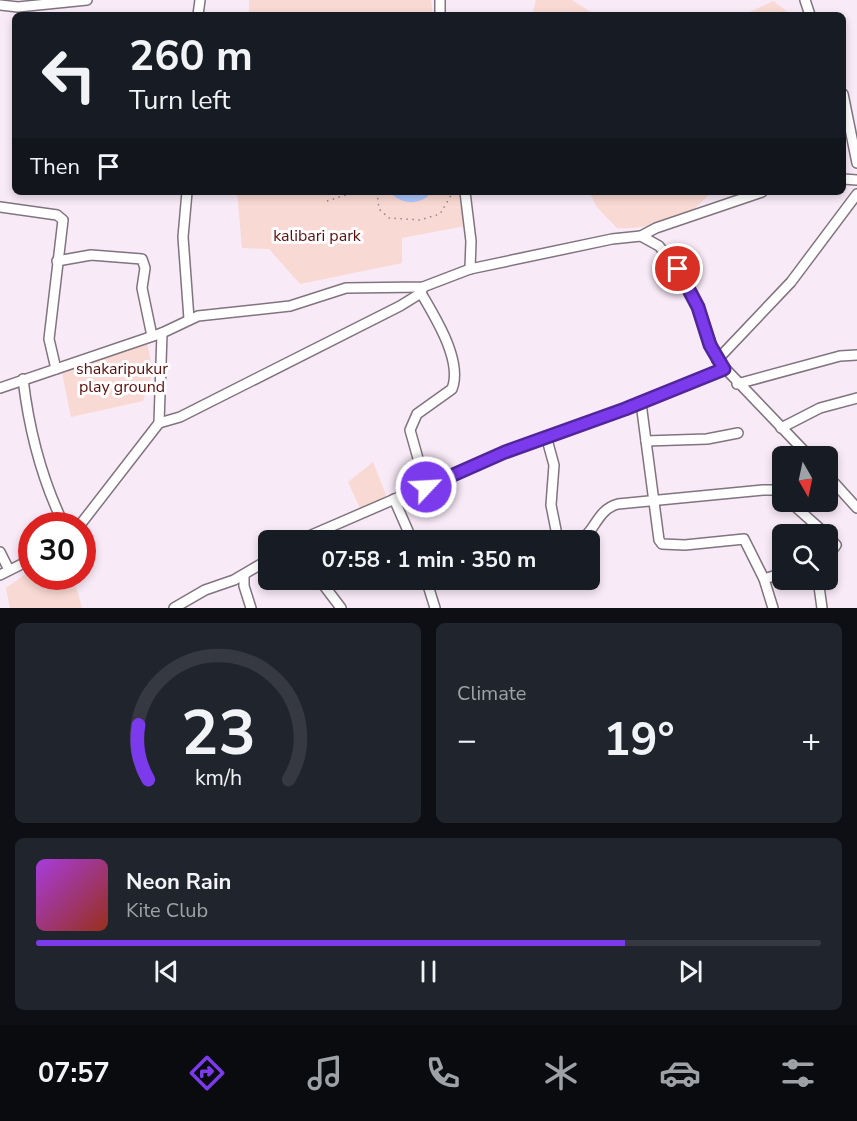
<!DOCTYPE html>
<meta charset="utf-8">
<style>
:root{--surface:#171b24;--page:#20242c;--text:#f1f3f6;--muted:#9ea1a6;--line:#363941;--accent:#7c3aed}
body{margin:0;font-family:"Nunito Sans",sans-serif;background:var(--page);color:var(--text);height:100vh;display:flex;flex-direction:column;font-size:22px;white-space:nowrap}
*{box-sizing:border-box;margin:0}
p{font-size:20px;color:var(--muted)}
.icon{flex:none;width:33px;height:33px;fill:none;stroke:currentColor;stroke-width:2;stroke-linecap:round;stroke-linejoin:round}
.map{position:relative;height:608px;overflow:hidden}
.drawer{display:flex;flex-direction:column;gap:15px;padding:15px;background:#0d0f14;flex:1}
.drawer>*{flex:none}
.hud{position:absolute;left:12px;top:12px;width:834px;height:183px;border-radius:9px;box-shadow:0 3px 9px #0003;background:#171b24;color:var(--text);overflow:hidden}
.needle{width:39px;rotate:171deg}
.fabs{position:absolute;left:772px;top:446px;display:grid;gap:12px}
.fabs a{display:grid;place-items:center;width:66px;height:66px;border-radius:9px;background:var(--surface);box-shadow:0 3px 9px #0003;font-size:30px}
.speed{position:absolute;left:18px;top:512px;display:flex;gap:12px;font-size:30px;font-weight:700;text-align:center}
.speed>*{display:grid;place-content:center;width:78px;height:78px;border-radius:50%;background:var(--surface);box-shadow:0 3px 9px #0003;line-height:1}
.speed .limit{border:9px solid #d22;background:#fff;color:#111}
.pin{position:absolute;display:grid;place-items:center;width:51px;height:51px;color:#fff;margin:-26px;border:3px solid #fff;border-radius:50%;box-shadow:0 2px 6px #0007}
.me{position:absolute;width:66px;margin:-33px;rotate:65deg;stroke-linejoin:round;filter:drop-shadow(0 0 4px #0008)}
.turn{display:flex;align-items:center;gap:21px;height:126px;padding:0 18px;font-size:27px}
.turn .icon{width:78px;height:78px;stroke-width:2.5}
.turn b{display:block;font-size:42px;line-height:51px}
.then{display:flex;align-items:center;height:57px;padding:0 18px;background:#0003;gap:12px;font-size:22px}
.big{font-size:45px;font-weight:700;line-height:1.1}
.drawer .tile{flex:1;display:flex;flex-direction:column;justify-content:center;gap:9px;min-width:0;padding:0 21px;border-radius:9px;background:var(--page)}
.drawer .dial{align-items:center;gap:0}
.dial svg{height:156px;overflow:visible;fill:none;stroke:var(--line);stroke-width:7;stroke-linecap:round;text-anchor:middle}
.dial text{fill:var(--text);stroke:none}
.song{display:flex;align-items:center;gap:18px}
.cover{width:72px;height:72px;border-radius:9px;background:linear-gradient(135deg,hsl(280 70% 55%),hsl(10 70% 35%))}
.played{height:6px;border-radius:3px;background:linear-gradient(90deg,var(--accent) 75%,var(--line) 75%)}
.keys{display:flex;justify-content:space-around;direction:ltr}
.heat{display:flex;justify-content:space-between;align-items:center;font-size:33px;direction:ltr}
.drawer .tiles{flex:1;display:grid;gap:15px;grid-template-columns:1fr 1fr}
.tile:last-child{grid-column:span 2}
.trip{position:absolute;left:258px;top:530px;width:342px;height:60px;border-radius:9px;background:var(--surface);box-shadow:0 3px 9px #0003;font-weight:700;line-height:60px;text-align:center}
.tabs{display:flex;height:96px;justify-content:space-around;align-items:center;background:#090b0e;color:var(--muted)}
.tabs .icon{width:42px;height:42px}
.tabs .active{color:var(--accent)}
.tabs b{font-size:27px;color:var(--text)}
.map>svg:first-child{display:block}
.green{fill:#f9d9d3}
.water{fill:#aec8fd}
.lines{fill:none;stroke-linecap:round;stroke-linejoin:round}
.street-casing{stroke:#80747f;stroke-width:12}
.path{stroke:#90868f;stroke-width:1.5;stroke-dasharray:1.5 4.5;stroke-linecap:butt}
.street{stroke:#fff;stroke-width:9}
.route-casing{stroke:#51269a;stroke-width:15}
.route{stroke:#7c3aed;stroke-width:10}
.labels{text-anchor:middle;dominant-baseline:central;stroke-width:6;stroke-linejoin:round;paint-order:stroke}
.park-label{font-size:16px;fill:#58110b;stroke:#fefcfe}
</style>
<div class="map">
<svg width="857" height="608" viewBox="0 0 857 608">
<rect width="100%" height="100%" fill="#f8eaf7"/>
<g class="green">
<polygon points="249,0 431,0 433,15 249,15"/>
<polygon points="536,0 572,0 592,13 653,15 532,15"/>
<polygon points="773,1 792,15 743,15"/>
<polygon points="237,192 458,192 465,226 402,238 402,263 300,284 269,249 242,248"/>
<path d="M589,192h123l-35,33c-20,-3 -39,5 -60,3l-20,-21z"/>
<polygon points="147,342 153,372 143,401 71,417 62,373"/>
<polygon points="373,462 386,495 382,503 361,510 348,482"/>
<polygon points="31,570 32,576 73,576 82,608 10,608 6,588"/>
</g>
<path class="water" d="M389,192h43c-12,14 -30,13 -43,0z"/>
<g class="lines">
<g class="street-casing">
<g id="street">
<polyline points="440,0 440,15"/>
<polyline points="805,0 810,15"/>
<polyline points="0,5 18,7 87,0"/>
<polyline points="198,15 200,0"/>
<polyline points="843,94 857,163"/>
<polyline points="843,179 857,180"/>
<polyline points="187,192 183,237 189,319"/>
<polyline points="465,192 471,241 470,269"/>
<polyline points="0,207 57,215 63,220 49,339 56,369"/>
<polyline points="641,236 656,228 762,192"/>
<polyline points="57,261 91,255 142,259 145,268 142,288 152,336"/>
<path d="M421,293c14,24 42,68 31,96l-35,25 -7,16 16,57"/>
<polyline points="717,360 791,282 857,194"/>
<path d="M23,379c6,51 18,99 41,146"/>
<polyline points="737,384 840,356 857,355"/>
<polyline points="0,388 162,333 198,316 290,306 346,288 423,287 470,269 612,239 641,236 659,246 678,269 698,307 717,360 809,456"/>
<polyline points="641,403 659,540 662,544 685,545 744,539 764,579 773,608"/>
<polyline points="159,423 180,417 400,306 421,293 423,287"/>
<polyline points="781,428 820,408 857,398"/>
<polyline points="546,436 554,465 551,505 558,540"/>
<polyline points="646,441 707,439 738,433"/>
<polyline points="828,476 857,508"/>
<polyline points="394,499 412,540"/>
<polyline points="789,501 826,534"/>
<polyline points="80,525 159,423 162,333"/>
<polyline points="828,536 836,545 828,556"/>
<polyline points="300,540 485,460 641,403 724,369"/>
<path d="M577,540c18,-4 18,-30 41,-36l145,-14h12l8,5"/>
<polyline points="0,552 9,570"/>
<polyline points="0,575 32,559"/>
<polyline points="244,575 244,586 251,608"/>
<polyline points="319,579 341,608"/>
<polyline points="426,579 435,608"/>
<polyline points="764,579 783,573"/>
<polyline points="818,579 822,608"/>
<polyline points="174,608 205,590 234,580 268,560"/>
</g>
</g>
<g class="path">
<polyline points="377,192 379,209 389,218 420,220 440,214 453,192"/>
<polyline points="327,201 355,192"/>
</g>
<use href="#street" class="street"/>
</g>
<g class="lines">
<g class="route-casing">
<polyline id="route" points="426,487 505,452 625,409 724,369 710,345 698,307 678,269"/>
</g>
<use href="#route" class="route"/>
</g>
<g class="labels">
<g class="park-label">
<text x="317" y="236">kalibari park</text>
<text x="122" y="369">shakaripukur<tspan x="122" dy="18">play ground</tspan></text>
</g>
</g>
</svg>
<div class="fabs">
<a><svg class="needle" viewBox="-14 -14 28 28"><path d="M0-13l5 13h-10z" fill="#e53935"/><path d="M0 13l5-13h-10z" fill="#9ea1a6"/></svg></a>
<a><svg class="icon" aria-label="search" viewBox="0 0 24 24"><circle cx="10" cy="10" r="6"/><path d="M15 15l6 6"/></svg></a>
</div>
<div class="speed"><div class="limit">30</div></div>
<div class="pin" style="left:678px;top:269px;background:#d93025"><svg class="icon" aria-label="arrive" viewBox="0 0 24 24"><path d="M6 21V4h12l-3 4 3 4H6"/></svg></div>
<svg class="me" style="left:426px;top:487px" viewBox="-20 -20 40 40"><circle r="17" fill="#7c3aed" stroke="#fff" stroke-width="3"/><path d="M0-11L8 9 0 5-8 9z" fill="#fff"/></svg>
<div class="trip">07:58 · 1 min · 350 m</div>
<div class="hud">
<div class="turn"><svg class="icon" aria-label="left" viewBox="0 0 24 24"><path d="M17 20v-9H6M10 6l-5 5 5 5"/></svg><div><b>260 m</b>Turn left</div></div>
<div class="then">Then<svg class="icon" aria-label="arrive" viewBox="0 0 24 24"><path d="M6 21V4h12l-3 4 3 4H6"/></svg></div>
</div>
</div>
<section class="drawer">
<div class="tiles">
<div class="tile dial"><svg viewBox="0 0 100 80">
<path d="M14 69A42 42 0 1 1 86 69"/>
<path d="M14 69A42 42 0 0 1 9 41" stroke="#7c3aed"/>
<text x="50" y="56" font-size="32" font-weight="700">23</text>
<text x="50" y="72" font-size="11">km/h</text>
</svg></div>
<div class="tile"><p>Climate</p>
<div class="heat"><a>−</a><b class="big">19°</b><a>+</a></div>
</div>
<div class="tile">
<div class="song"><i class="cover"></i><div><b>Neon Rain</b><p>Kite Club</p></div></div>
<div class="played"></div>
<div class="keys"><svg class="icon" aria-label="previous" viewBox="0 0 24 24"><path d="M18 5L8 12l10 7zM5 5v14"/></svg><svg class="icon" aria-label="pause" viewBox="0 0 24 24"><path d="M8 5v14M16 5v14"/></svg><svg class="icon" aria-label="next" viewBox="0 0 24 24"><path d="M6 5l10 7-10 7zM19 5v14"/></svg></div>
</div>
</div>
</section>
<nav class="tabs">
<b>07:57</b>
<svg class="icon active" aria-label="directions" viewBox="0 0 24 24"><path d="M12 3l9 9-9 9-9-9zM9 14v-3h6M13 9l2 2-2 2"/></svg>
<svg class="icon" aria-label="music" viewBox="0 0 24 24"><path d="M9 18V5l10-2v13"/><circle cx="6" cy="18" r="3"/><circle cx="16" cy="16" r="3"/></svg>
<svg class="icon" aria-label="phone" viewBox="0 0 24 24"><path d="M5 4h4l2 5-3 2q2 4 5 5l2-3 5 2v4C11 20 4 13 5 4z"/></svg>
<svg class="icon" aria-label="climate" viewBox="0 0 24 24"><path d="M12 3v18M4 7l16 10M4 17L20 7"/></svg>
<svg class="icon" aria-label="car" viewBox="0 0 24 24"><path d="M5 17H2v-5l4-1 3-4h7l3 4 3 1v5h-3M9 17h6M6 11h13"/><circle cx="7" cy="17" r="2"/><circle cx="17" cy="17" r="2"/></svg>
<svg class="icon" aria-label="filters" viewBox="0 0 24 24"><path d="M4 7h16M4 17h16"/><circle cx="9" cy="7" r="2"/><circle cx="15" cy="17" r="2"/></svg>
</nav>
